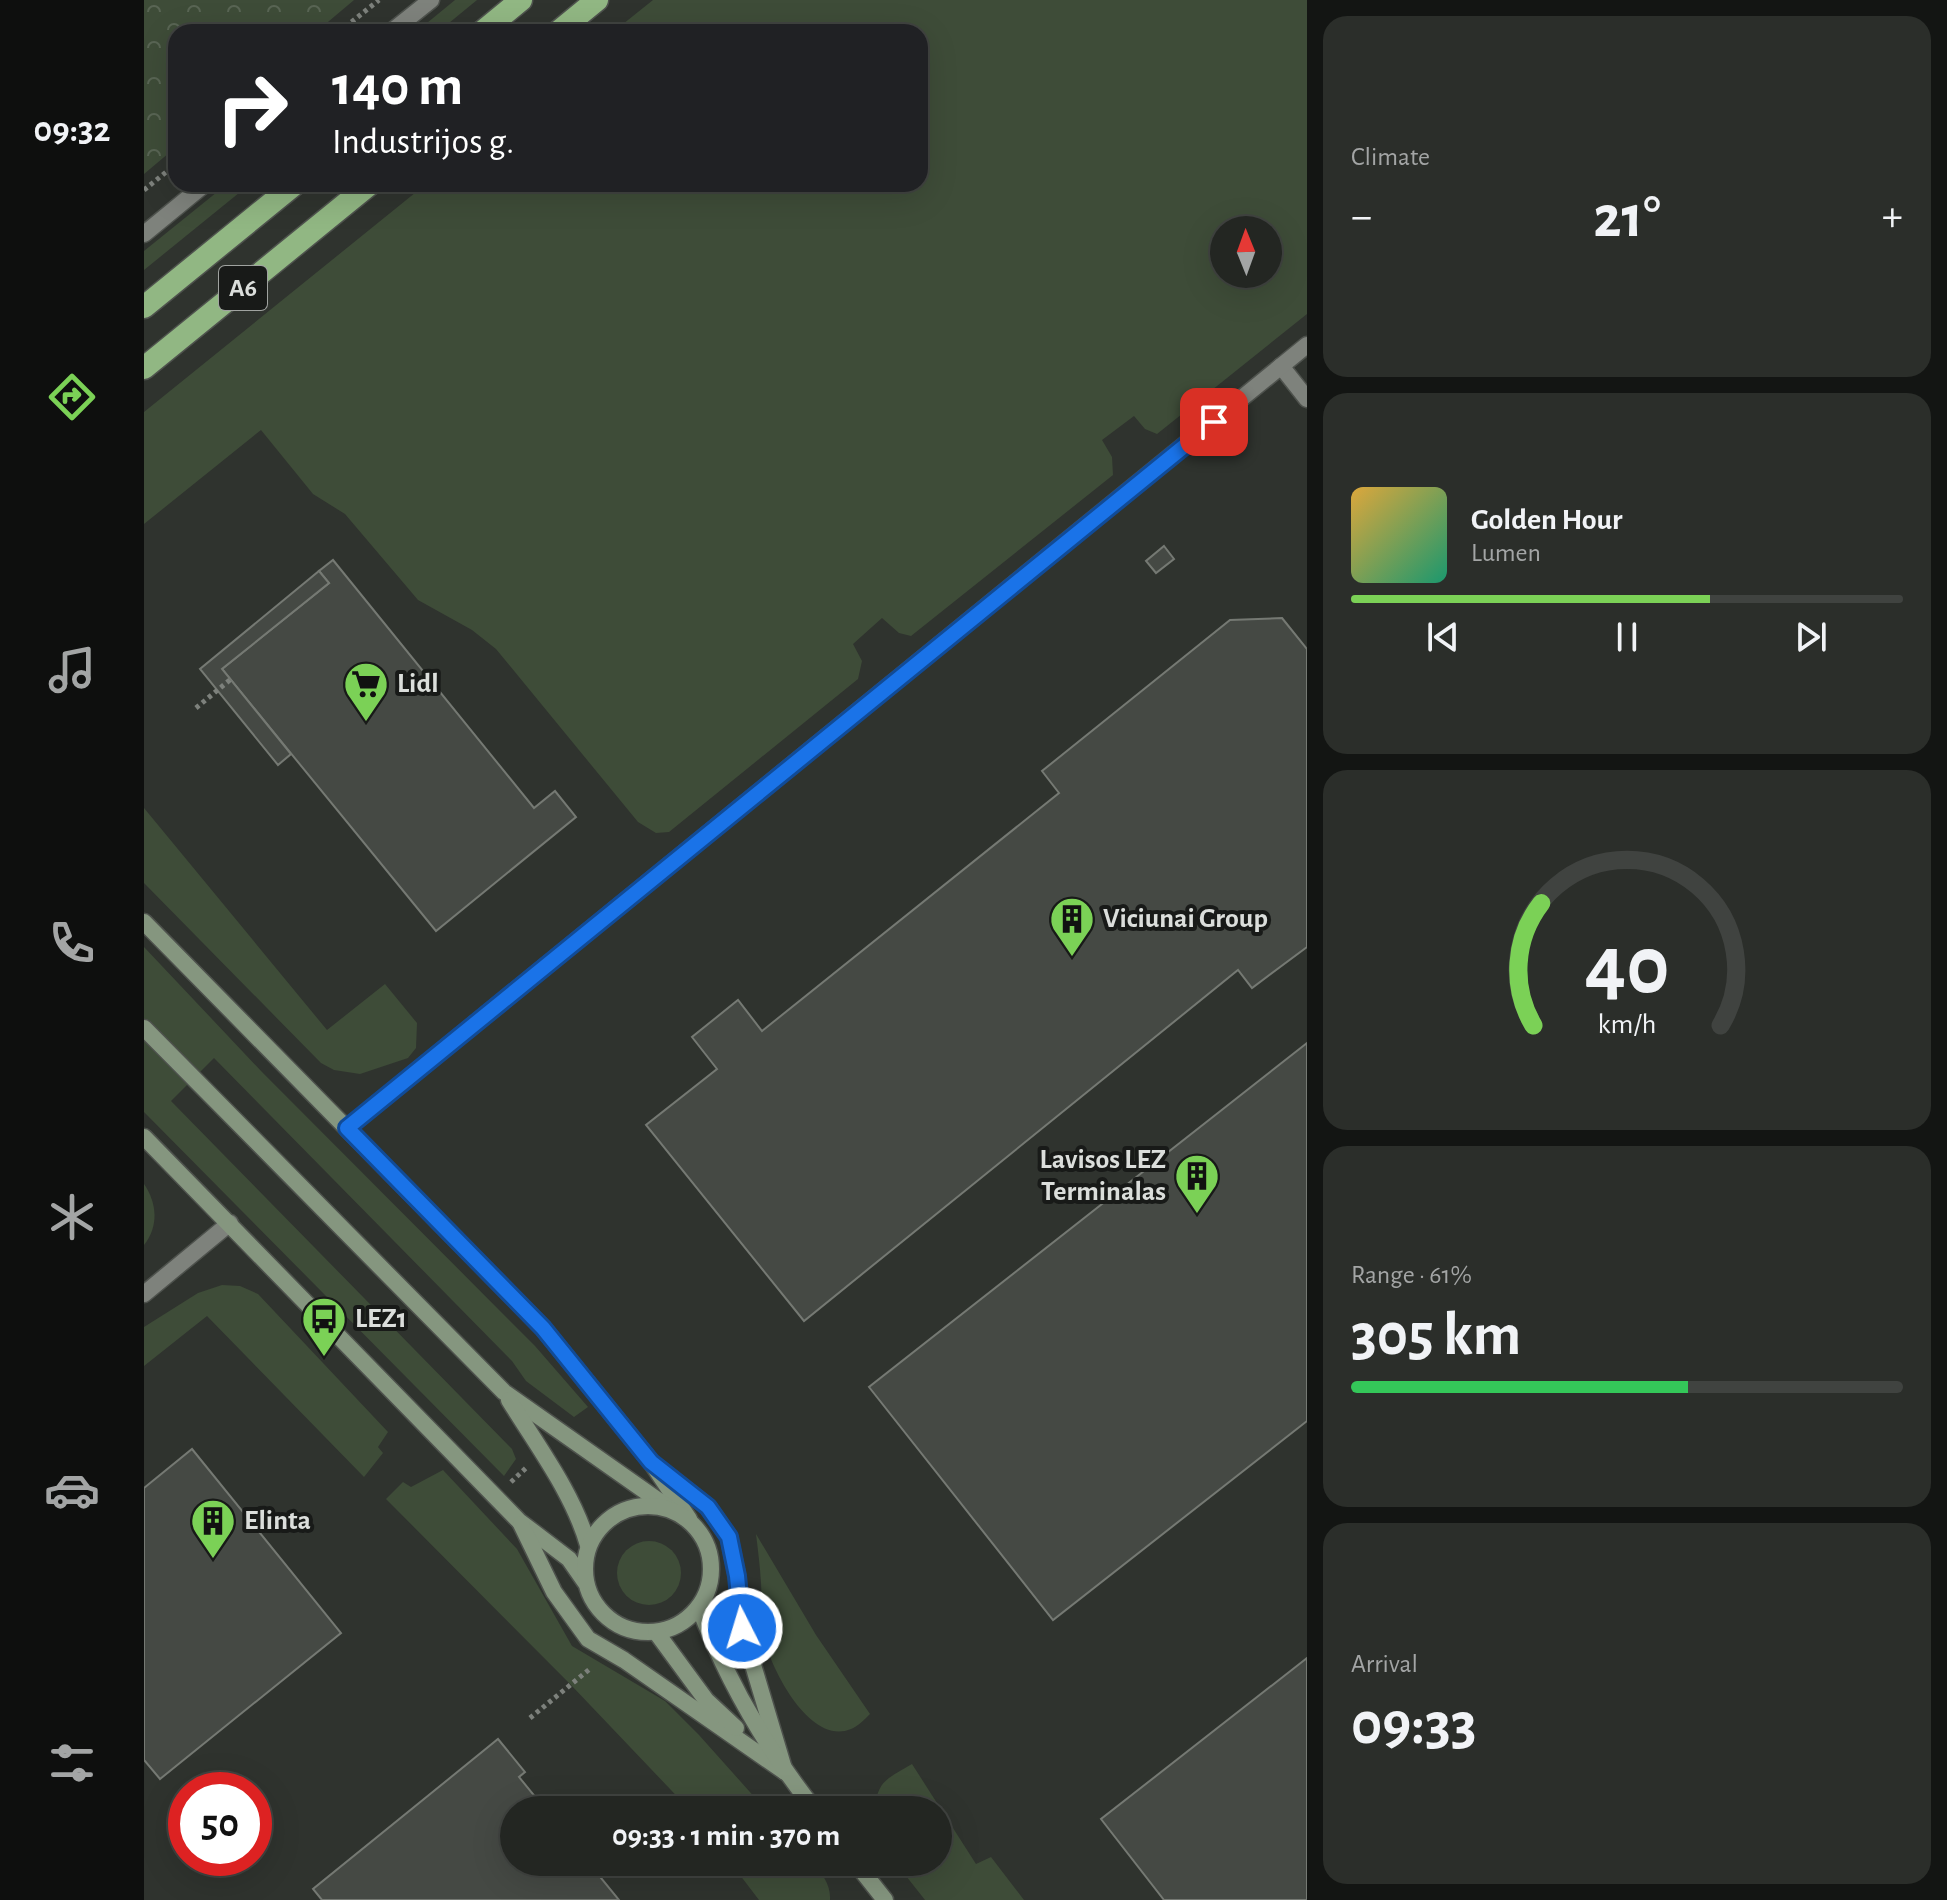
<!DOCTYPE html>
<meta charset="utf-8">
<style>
:root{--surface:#232622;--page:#2b2e2a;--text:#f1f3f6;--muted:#a3a5a5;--line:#404340;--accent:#7bd156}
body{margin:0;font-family:"Alegreya Sans",sans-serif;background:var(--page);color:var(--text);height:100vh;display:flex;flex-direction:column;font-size:30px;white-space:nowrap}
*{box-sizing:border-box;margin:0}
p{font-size:26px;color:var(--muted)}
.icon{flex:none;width:44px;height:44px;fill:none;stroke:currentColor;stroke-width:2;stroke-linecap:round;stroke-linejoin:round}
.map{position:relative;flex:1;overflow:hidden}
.panel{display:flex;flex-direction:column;gap:16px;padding:16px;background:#131513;width:640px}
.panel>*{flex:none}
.top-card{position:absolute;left:24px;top:24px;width:760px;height:168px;border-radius:24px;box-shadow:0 8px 32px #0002,0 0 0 2px var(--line);background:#202124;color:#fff;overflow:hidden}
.needle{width:52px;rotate:359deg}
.controls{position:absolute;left:1066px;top:216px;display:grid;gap:16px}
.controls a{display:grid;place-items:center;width:72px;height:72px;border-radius:50%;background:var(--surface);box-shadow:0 8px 32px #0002,0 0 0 2px var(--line);font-size:40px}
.speed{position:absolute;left:24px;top:1772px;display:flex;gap:16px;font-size:40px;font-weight:700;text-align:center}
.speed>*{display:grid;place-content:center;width:104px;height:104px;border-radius:50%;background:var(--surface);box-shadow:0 8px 32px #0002,0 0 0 2px var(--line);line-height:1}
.speed .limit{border:12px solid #d22;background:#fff;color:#111}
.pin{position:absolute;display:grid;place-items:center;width:68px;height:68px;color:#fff;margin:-34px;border-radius:16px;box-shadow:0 4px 12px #0006}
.me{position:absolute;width:88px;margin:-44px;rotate:355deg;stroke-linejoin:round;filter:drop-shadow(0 0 6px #0008)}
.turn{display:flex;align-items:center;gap:28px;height:168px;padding:0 32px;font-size:36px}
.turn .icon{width:104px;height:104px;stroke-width:2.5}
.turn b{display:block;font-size:56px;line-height:68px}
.big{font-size:60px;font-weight:700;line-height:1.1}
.panel .tile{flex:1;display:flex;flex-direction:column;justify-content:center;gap:12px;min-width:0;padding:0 28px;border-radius:24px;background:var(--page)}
.panel .dial{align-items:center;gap:0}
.dial svg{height:208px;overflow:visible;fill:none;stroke:var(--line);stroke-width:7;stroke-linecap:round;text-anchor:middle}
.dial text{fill:var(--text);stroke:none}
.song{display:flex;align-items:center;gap:24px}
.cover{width:96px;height:96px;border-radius:12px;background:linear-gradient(135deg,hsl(40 70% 55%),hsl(160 70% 35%))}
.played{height:8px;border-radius:4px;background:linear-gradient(90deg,var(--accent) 65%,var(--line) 65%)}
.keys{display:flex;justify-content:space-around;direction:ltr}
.heat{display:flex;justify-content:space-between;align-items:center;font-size:44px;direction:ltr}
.charge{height:12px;border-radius:6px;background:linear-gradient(90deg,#34c759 61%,var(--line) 0)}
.trip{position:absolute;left:356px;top:1796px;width:452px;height:80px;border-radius:40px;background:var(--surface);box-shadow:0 8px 32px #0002,0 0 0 2px var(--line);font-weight:700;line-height:80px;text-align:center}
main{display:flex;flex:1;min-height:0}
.dock{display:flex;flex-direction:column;width:144px;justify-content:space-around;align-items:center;background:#0e0f0e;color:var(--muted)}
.dock .icon{width:56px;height:56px}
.dock .on{color:var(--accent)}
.dock b{font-size:36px;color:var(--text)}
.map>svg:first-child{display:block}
.grass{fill:#3e4c38;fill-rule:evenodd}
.forest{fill:url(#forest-crowns)}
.building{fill:#454944;stroke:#757973;stroke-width:2}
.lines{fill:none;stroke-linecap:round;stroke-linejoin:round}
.minor-casing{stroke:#4e524d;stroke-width:19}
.secondary-casing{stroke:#4e524d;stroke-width:19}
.trunk-casing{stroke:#4e524d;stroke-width:25}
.path{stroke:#7d817c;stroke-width:5;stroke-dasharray:4 4;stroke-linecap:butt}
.minor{stroke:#7e827c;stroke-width:16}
.secondary{stroke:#85967f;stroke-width:16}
.trunk{stroke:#91b783;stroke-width:22}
.route-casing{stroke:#114b97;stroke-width:20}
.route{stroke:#1a73e8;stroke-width:14}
.labels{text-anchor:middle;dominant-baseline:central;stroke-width:8;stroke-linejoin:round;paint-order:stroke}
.shield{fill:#181a18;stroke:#a0a3a0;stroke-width:2}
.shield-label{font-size:26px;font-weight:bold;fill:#dbdedb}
.poi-label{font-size:28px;font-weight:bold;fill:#dbdedb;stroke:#181a18;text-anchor:start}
</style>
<main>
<nav class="dock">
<b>09:32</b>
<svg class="icon on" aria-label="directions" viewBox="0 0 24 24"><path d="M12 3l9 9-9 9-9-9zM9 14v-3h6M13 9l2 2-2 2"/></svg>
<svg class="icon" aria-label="music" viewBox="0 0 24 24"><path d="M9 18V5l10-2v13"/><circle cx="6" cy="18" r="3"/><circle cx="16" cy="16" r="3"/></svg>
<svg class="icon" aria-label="phone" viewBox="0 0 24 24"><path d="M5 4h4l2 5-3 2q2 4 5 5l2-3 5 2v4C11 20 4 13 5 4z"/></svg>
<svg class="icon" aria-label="climate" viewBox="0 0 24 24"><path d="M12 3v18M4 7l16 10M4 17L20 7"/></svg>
<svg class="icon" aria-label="car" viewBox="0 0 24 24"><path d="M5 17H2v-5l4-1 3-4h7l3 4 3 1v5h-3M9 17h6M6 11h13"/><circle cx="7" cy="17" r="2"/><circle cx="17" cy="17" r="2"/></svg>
<svg class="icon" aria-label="filters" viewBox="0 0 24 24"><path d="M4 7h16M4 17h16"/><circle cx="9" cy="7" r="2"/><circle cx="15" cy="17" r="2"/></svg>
</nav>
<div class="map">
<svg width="1163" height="1900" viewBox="0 0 1163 1900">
<defs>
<pattern id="forest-crowns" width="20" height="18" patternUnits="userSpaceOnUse" patternTransform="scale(2)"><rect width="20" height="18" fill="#3e4c38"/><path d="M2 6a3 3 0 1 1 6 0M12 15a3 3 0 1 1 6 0" fill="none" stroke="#596554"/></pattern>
</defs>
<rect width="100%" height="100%" fill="#2f332e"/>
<g class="grass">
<polygon points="311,0 333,0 294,32 272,32"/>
<path d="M509,0h654v314l-150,120 -12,-5 -11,-13 -32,24 10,17 1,18 -202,161 -12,-3 -17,-15 -29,26 9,17 -4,18 -189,153 -13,1 -18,-11 -142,-173 -24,-19 -54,-30 -73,-86 -32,-20 -52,-64 -117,94v-112l282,-228h494v-152h-307zM1080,230h44v44h-44z"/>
<polygon points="83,184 106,184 0,270 0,251"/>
<polygon points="0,808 183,1030 241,984 273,1023 272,1048 264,1058 216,1074 190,1070 177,1063 0,883"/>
<polygon points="0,947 118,1072 391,1346 444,1407 430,1417 382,1381 368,1361 70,1058 27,1101 368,1449 372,1459 360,1476 0,1112"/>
<path d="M0,1184c13,19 15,42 0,61z"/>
<polygon points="78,1285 96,1286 114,1294 244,1432 234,1447 239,1453 220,1477 63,1316 0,1366 0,1327 54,1293"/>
<polygon points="299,1470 373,1549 428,1646 521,1701 555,1735 622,1810 546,1810 427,1685 242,1499 259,1482 267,1487"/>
<path d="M612,1534l60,101 54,79c-5,5 -13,13 -19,15 -42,18 -83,-65 -88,-96 -2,-16 -1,-33 -2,-50 -1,-16 -3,-33 -5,-49z"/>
<circle cx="505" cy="1573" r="32"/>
<path d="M768,1764l64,100 15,-7 33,43h-99l-30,-38h43v-52l-63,-1c2,-29 14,-31 37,-45z"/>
<path d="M586,1862h82c10,12 19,22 18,38h-71z"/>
</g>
<polygon class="forest" points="0,0 210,0 172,32 32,32 32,147 0,174"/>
<g class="building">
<polygon points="1020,546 1030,559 1012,573 1002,561"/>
<polygon points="189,560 390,808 411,791 432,817 292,931 78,669 185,583 175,571"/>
<polygon points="175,571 185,583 78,669 147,754 134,765 56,669"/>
<polygon points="1138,618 1163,649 1163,947 1108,988 1094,970 660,1321 502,1125 573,1069 548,1037 594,1000 618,1031 915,793 898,771 1086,620"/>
<polygon points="1163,1043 1163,1421 909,1620 725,1387"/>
<polygon points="48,1449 197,1633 16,1779 0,1760 0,1488"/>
<polygon points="1163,1658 1163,1900 1020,1900 957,1819"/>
<polygon points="354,1739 381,1772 375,1777 402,1810 370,1810 370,1862 444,1862 475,1900 178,1900 169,1889"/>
</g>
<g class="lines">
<g class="minor-casing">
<g id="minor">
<polyline points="247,32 287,0"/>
<polyline points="0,234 61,184"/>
<polyline points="1137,366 1163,399"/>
<polyline points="203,1128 1163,345"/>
<polyline points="0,1294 86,1223"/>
</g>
</g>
<g class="secondary-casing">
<g id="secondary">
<polyline points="0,922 399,1328 507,1462 545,1519"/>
<polyline points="0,1028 360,1392 525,1508"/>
<polyline points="0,1137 375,1521 425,1559 441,1582"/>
<path d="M365,1400c29,47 64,93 79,145"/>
<polyline points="517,1470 564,1507 585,1537 593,1576 598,1628 641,1772"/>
<circle cx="504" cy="1569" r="63"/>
<polyline points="377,1524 410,1592 444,1639 480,1660 641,1772"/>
<path d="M555,1607c28,74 67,141 116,203"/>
<polyline points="512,1632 562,1700 592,1728"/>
<polyline points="711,1862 741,1900"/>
</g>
</g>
<g class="trunk-casing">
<g id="trunk">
<polyline points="338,32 377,0"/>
<polyline points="414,32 453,0"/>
<polyline points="0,307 151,184"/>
<polyline points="0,368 226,184"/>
</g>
</g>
<g class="path">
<polyline points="195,32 235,0"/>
<polyline points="0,190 32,164"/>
<polyline points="52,708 87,679"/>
<polyline points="367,1482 383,1467"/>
<polyline points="386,1718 447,1668"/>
</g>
<use href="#minor" class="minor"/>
<use href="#secondary" class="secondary"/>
<use href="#trunk" class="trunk"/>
</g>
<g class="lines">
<g class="route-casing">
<polyline id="route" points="598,1628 593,1576 585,1537 564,1507 507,1462 399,1328 203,1128 1070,422"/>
</g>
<use href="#route" class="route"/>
</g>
<defs>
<g id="supermarket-pin" transform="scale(2.3)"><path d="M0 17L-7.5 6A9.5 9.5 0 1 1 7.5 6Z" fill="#7bd156" stroke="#181a18"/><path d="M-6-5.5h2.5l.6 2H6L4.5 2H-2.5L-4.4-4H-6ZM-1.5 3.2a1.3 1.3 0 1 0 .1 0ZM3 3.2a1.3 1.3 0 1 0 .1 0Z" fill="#111"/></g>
<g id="building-pin" transform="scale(2.3)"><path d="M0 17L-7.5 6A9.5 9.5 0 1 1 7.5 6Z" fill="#7bd156" stroke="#181a18"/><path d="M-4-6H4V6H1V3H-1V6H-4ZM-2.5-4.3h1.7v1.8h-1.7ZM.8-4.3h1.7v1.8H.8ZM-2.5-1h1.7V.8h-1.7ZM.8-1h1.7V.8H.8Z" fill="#111"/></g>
<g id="bus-pin" transform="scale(2.3)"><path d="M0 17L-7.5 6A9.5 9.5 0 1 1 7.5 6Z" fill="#7bd156" stroke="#181a18"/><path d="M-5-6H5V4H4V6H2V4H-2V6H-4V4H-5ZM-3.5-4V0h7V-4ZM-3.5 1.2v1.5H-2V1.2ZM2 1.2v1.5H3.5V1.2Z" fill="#111"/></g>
</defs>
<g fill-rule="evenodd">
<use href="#supermarket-pin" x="222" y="684"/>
<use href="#building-pin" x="928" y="919"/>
<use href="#building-pin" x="1053" y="1176"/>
<use href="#bus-pin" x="180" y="1319"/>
<use href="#building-pin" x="69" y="1521"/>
</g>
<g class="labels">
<rect class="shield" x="75" y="266" width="48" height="44" rx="6"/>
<g class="shield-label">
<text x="99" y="288">A6</text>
</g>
<g class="poi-label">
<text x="253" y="684">Lidl</text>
<text x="959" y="919">Viciunai Group</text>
<text x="1022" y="1160" text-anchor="end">Lavisos LEZ<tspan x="1022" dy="32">Terminalas</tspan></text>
<text x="211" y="1319">LEZ1</text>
<text x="100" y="1521">Elinta</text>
</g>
</g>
</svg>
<div class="controls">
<a><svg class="needle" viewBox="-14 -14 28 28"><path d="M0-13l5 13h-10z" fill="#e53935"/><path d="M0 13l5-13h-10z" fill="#a3a5a5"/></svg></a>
</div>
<div class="speed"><div class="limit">50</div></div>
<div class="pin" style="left:1070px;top:422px;background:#d93025"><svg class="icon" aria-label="arrive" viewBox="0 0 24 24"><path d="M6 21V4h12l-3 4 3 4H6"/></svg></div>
<svg class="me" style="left:598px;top:1628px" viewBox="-20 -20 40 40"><circle r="17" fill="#1a73e8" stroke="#fff" stroke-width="3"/><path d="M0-11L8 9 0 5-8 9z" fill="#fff"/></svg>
<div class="trip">09:33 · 1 min · 370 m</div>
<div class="top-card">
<div class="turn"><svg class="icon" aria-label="right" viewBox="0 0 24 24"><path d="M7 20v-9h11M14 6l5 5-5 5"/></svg><div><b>140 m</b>Industrijos g.</div></div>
</div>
</div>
<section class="panel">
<div class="tile"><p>Climate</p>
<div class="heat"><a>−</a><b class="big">21°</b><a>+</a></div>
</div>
<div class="tile">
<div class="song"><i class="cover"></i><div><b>Golden Hour</b><p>Lumen</p></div></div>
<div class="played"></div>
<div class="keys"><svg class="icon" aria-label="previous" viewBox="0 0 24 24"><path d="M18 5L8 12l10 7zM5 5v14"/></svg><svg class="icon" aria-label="pause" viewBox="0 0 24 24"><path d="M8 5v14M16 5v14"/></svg><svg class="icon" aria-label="next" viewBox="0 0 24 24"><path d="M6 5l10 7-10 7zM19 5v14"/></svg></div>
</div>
<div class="tile dial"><svg viewBox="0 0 100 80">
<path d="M14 69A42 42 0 1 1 86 69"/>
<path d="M14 69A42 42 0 0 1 17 22" stroke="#7bd156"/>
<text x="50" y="56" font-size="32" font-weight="700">40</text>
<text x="50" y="72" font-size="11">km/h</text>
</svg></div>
<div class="tile"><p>Range · 61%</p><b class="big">305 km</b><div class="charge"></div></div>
<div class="tile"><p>Arrival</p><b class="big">09:33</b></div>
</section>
</main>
